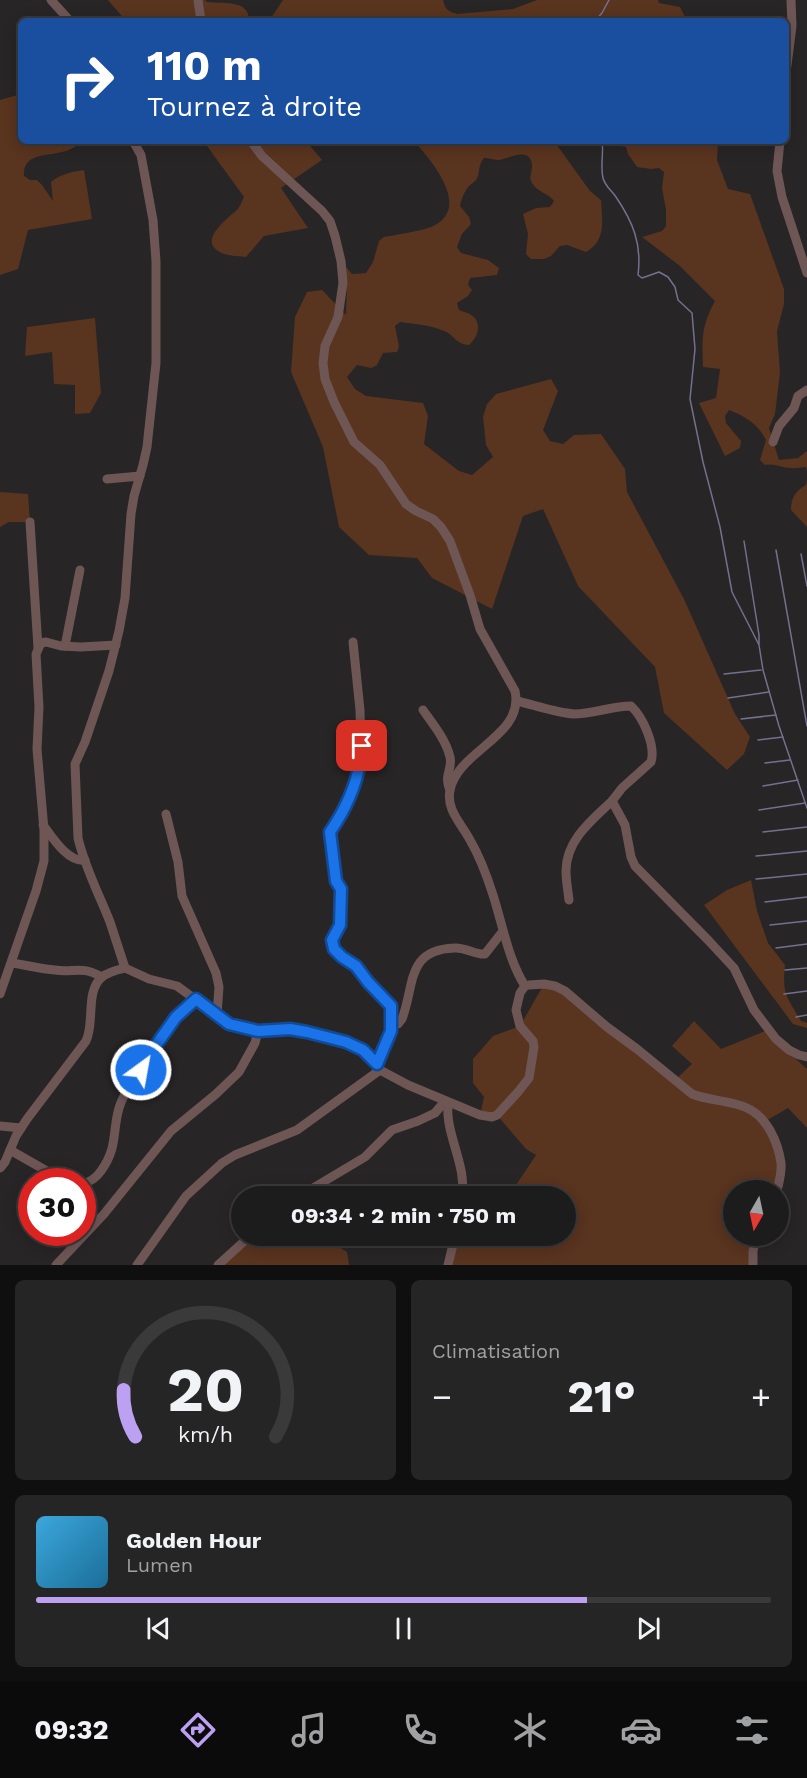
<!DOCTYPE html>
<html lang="fr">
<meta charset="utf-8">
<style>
:root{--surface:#1d1c1c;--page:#252525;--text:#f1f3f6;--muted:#a0a1a3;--line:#3b3a3b;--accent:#bca0f2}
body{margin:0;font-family:"Work Sans",sans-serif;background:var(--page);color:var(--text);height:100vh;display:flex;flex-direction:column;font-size:22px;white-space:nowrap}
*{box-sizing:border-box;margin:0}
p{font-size:20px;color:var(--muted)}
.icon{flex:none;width:33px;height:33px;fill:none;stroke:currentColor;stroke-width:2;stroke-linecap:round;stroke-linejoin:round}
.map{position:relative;height:1265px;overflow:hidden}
.sheet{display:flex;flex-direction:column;gap:15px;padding:15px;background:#100f0f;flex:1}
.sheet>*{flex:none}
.guide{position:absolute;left:18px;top:18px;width:771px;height:126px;border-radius:9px;box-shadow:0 3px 15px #0003,0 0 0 2px var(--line);background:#1a4fa0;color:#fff;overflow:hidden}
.needle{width:39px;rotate:189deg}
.tools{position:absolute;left:723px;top:1180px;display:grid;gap:12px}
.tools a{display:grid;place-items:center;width:66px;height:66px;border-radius:50%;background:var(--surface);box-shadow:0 3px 15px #0003,0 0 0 2px var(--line);font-size:30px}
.speed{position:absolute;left:18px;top:1168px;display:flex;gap:12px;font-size:30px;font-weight:700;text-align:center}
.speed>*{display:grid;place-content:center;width:78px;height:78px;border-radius:50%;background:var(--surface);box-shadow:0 3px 15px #0003,0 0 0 2px var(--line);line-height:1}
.speed .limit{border:9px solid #d22;background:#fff;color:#111}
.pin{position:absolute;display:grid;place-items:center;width:51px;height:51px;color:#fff;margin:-26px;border-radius:12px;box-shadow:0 3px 9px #0006}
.me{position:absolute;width:66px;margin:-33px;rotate:32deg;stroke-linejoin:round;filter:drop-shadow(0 0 4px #0008)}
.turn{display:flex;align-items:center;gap:21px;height:126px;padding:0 30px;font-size:27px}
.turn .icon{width:78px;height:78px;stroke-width:2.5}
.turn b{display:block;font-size:42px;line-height:51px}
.big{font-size:45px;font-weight:700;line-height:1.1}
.sheet .widget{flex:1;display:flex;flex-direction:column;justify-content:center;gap:9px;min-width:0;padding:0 21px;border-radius:9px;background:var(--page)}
.sheet .dial{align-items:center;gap:0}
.dial svg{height:156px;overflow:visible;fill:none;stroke:var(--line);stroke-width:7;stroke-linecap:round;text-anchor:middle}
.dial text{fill:var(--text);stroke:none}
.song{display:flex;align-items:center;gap:18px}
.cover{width:72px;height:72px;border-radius:9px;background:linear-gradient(135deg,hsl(200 70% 55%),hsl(200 70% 35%))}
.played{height:6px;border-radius:3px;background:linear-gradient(90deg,var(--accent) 75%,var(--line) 75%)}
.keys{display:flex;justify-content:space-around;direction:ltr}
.heat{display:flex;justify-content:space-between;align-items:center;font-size:33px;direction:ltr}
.sheet .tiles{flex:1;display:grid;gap:15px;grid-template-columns:1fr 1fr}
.widget:last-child{grid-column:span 2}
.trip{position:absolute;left:231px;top:1186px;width:345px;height:60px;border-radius:30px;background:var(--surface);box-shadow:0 3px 15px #0003,0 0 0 2px var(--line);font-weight:700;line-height:60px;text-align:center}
.tab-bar{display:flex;height:96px;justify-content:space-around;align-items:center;background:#0c0b0b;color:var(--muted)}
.tab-bar .icon{width:42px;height:42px}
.tab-bar .on{color:var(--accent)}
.tab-bar b{font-size:27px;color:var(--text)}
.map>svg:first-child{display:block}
.green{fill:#59341f}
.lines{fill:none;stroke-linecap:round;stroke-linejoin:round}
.stream{stroke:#74708e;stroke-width:1.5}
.minor{stroke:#6e5655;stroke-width:9}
.route-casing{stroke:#114b97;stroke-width:15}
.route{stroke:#1a73e8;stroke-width:10}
</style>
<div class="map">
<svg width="807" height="1265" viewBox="0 0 807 1265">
<rect width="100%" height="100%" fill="#272526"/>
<g class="green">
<path d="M108,0h97l2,2c21,2 42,-2 42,19h-123z"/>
<path d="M283,0h160c2,10 6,12 15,14l55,-5 24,-9h121l1,3 21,4 7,14h-418z"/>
<path d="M21,94v47h59c-14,22 -57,3 -56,35l6,4h7l5,5 11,16 -2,-19c10,-8 20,-10 33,-12l8,49 -64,11 -10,39 -18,6v-175z"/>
<path d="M210,141h96l16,19 -41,28 27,40 -44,8 -18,21c-8,-1 -21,-1 -28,-6 -19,-12 11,-34 19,-41 3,-3 5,-9 7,-13l-37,-51z"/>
<path d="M414,141h140l36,50 11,9c1,20 6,40 -15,52l-19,-7 -7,1 -9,10 -7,3h-13l-5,-5 2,-20 -5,-20 13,-6 14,-1 4,-6c-6,-8 -17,-9 -22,-18 -4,-7 1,-12 0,-19 -3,-18 -24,-5 -33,-4 -5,0 -10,-2 -15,-2 -5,6 -4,10 -6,18 -2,6 -6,7 -10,11 -4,6 -7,12 -8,19l9,11 2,7 -9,10 -5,13 4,6 27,7 11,8 -2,7 -27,3 -2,7 4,5 -4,6 -11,7 2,7c5,2 11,3 15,7 8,9 3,21 -5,28 -14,-1 -14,-10 -25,-14 -14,-6 -29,-7 -44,-9l-5,4 4,20 -2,6 -14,1 -6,12 -6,3 -14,-3 -10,12 8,12 11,7 57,7 5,13 -4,28 35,27 13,4 21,-18 -7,-12 -3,-28 4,-13 9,-10 55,-15 7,12 -15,39 7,11 13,3 11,-9 27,-1 24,35 2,23 57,107 51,115 15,23 -6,17 -17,16 -63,-57 -9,-46 -77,-81 -35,-77 -20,7 -31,93 -60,-31 -15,-20 -48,-3 -30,-28 -16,-80 -32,-75 4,-55 12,-25 15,-2 24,25 1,-30 -6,-24 11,13 14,-1 7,-11 6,-21 5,-4c15,-3 33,-5 47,-10 42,-18 1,-66 -17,-86z"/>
<path d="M608,141h110l-1,19 11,29 22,5 34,95v15l-7,27 3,42 -5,41 -6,14 10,32 19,-2 9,-7v20l-1,-4c-6,0 -10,2 -15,1 -10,0 -16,-5 -26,-3l-5,-5 6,-20c-8,-16 -21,-24 -37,-30l-4,6 1,7 15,18 -1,7 -15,8 -26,-53 17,-5 4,-29 -17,-2c-1,-29 -2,-40 12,-66l-35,-35 -38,-29 20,-6 4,-5v-16l-4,-22 2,-16 -5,-4 -8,1 -14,-2 -9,-13 -2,-7 -15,-3z"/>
<polygon points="95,318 101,393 90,413 75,414 75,385 54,384 52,352 25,356 27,327"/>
<path d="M807,478v49l-16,-17c0,-12 4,-19 15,-25z"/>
<polygon points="0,492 28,494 30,522 9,522 0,527"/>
<path d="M751,880l6,31 11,32 17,22c-3,31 2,31 16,56l6,2v5l-14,-4 -89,-119 23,-15z"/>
<polygon points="544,984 555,986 675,1080 692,1064 672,1046 694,1021 721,1049 765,1031 807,1069 807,1128 788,1108 764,1122 781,1163 777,1191 734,1191 734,1236 756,1236 753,1265 448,1265 455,1236 566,1236 566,1197 508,1197 536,1155 526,1149 497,1115 480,1115 484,1097 473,1083 473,1059 493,1036 520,1026"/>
<polygon points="250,1236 322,1236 347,1252 349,1265 218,1265"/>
</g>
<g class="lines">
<g class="stream">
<polyline points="595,21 602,13 609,0"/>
<path d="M602,141c2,12 -2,25 1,37 2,8 8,12 13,19 17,25 26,47 22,78l4,3 17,-6 9,5 7,10 3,13 14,13 3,36 -5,50 13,63 17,65 12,65 27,53 4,25 16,56 28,82"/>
<polyline points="744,541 759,635 759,644"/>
<polyline points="776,550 807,726"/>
<polyline points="801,554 807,586"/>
<polyline points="724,674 761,670"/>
<polyline points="728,698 769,692"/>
<polyline points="741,719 776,715"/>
<polyline points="758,740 783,737"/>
<polyline points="765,763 790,760"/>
<polyline points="763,786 798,780"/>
<polyline points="759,810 805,803"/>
<polyline points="763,832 807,827"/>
<polyline points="756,856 807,851"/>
<polyline points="756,879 807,874"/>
<polyline points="765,902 807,897"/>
<polyline points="770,925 807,921"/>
<polyline points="776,948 807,944"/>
<polyline points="785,970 807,968"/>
<polyline points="784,994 807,991"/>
<polyline points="796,1017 807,1015"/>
</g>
<g class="minor">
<polyline points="51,0 70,21"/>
<polyline points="198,0 201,21"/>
<polyline points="786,73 792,26 791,0"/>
<path d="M133,141l8,14 12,65 3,41v102l-9,84 -4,18 -9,31 -3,18 -6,84 -6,33 -10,40 -24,71 -10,22 3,74c7,30 21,56 32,84 5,15 10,31 15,46l24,11 28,7 52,38 29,7 32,-2 17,3 39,10 17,8 14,14 3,6 28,15 72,30 12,2 5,-2 21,-23 11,-14 5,-31 -1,-6 -13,-15 -4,-16 4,-17 5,-7 4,-1 15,-1 11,2 10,5 42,36 30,22 55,45c17,7 38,6 55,14 20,9 31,34 34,55 1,9 -2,19 -4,28"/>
<path d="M251,141l11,15 60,55 8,10 5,15 6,25 2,22 -5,34 -13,29 -2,17 2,16 9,23 20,40 26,23 26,39 10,7 17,8 8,8 9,14 20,54 10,34 35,62c10,45 -57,59 -65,99 -4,20 11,33 20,50 10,17 17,36 23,55 10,31 15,64 32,91"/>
<polyline points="780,141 777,171 782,197 807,273"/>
<polyline points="773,442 779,426 794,408 798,396 807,390"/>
<polyline points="107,479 140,476"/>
<polyline points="30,522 38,648"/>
<polyline points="353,642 360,710 361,761 357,779 346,805 330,832 336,881 341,889 340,925 332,940 334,949 342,957 356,966 367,982 391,1006 391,1031 377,1064"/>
<polyline points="65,646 80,570"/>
<path d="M517,701c17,4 40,12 57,13 19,0 38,-8 57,-8 12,11 25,40 20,56l-29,26 -10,13 13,24 6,32 4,9 73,74 26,28 20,42 22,29 13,11 10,5 8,2"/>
<path d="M423,710c10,14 23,30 27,47 3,12 -7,18 0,33"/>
<polyline points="166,814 178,862 182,896 216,973 219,987 217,1015"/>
<path d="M43,825c9,12 25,38 42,35"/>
<path d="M569,900c-1,-9 -3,-19 -3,-29 0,-31 26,-51 46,-70"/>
<path d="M12,963c14,2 29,6 43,7 19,3 26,-5 47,7"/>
<polyline points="0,994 36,891 44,861 44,830 37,749 39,707 36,654 41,643 46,642 61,646 81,647 116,645"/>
<path d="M391,1026l7,-2 4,-5c13,-34 4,-69 52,-71 12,-1 21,7 31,6l18,-23"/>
<path d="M448,1103c-3,32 19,61 14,94"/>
<polyline points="0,1126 21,1128"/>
<polyline points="10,1150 66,1182"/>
<path d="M0,1168l5,-6 11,-26 11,-17 59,-78c9,-18 -1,-50 16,-64 6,-5 15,-7 23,-9"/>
<path d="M82,1184c9,-2 14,-6 19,-13 17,-24 11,-38 18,-63 2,-7 8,-18 12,-25 6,-9 14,-13 11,-25l3,-4 9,-6 22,-31 20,-18"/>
<polyline points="298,1197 365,1157 392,1130 418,1121 435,1113 445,1101"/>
<polyline points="56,1265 104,1214 171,1131 216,1094 239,1072 255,1043 258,1031"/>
<polyline points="137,1265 186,1196 222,1163 235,1155 297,1130 380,1070"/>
<polyline points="218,1265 250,1236"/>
<polyline points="448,1265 455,1236"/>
<polyline points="753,1265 753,1251 756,1236"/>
</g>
</g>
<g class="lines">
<g class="route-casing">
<path id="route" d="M141,1070l2,-7 -1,-5 3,-4 9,-6 22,-31 20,-18 33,25 29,7 32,-2 17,3 39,10 17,8 14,14 14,-33v-25l-23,-24 -12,-16 -14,-9 -8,-8 -2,-9 8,-15 1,-36 -5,-8 -6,-49c18,-26 30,-55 32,-86"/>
</g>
<use href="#route" class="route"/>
</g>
</svg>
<div class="tools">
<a><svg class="needle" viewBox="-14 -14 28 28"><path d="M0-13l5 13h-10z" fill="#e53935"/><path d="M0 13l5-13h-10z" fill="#a0a1a3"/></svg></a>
</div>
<div class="speed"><div class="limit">30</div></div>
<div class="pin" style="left:362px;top:746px;background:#d93025"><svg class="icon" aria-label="arrive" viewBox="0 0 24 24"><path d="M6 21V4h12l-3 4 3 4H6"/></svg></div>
<svg class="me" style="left:141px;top:1070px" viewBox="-20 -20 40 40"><circle r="17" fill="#1a73e8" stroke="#fff" stroke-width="3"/><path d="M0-11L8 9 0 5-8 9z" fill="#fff"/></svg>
<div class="trip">09:34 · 2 min · 750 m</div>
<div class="guide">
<div class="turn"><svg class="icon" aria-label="right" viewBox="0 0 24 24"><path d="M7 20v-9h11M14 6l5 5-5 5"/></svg><div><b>110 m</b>Tournez à droite</div></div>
</div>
</div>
<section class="sheet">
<div class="tiles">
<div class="widget dial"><svg viewBox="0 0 100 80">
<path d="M14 69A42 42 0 1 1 86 69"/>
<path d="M14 69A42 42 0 0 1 8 45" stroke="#bca0f2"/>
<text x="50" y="56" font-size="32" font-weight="700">20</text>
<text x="50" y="72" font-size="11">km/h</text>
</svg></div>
<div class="widget"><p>Climatisation</p>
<div class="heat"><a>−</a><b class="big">21°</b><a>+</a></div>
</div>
<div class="widget">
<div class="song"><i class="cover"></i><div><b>Golden Hour</b><p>Lumen</p></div></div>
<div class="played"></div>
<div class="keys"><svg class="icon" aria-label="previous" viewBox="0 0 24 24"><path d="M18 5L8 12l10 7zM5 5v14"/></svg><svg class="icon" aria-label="pause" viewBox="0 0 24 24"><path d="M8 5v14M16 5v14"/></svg><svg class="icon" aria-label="next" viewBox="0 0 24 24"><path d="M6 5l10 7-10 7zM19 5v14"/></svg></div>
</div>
</div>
</section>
<nav class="tab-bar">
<b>09:32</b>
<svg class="icon on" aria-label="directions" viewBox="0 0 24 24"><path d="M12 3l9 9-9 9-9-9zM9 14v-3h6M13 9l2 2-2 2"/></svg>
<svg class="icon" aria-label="music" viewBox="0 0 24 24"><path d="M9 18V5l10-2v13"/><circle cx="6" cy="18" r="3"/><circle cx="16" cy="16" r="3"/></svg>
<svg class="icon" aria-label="phone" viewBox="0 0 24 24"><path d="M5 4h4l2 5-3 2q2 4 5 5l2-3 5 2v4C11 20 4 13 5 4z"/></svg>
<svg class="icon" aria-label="climate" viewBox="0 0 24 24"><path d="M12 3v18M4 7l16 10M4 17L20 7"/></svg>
<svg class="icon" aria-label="car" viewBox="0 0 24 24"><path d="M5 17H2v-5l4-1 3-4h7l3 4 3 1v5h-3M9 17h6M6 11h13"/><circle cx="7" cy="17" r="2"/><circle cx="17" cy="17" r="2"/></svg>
<svg class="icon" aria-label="filters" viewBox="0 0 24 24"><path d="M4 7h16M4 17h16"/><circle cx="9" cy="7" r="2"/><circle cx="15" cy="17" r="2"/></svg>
</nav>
